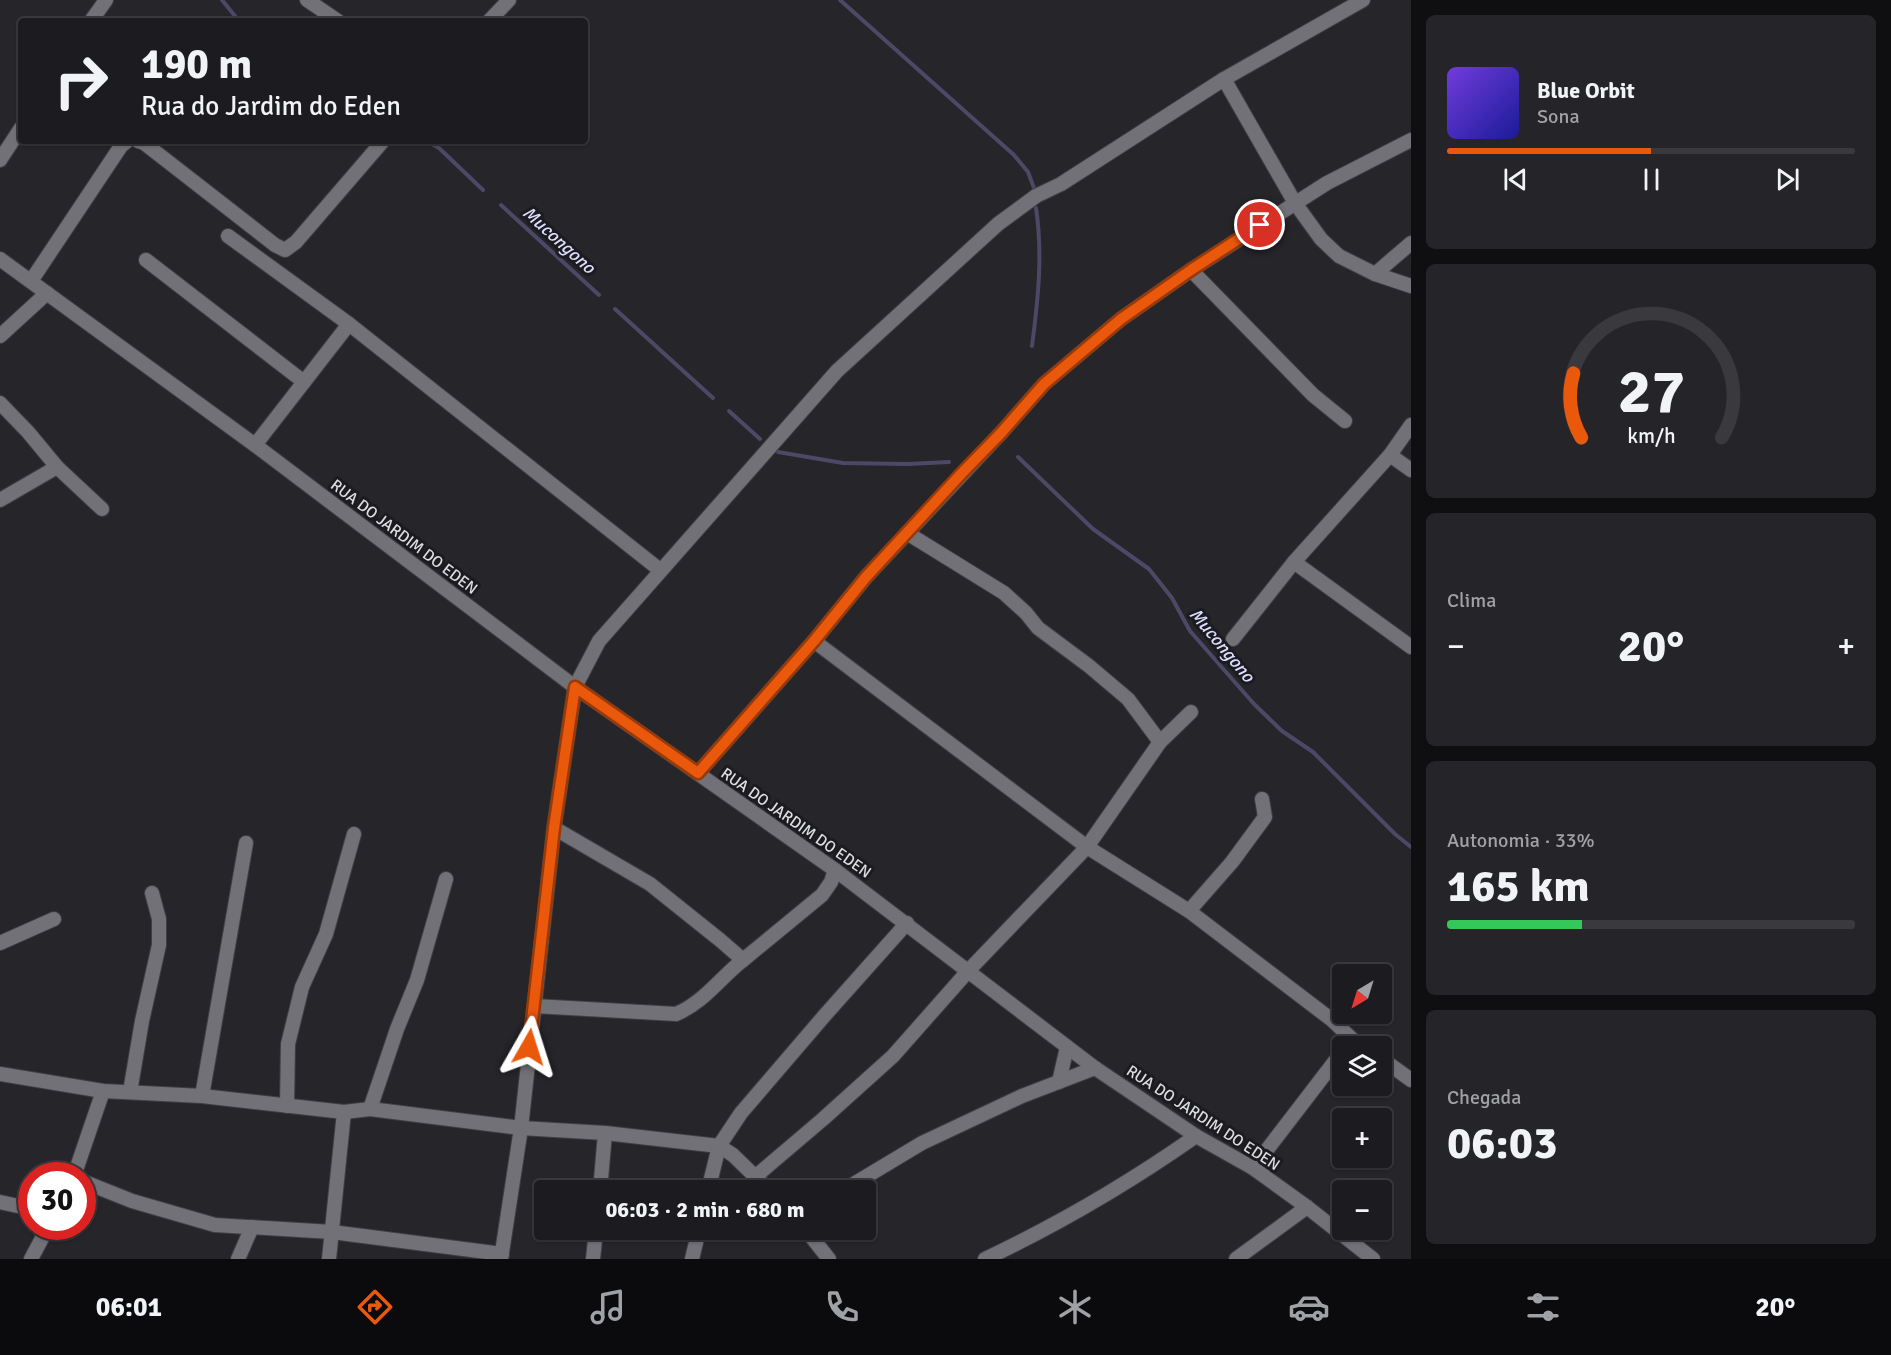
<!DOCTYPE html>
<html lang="pt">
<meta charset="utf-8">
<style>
:root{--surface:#1c1c20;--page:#252529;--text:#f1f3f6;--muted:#a0a1a5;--line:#3a3a3e;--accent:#ea580c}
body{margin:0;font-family:Signika,sans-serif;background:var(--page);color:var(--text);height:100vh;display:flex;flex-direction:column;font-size:22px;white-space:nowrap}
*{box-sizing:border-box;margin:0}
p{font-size:20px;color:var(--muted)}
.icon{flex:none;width:33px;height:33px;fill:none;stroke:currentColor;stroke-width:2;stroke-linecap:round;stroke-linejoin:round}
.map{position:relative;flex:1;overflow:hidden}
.sheet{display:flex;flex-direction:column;gap:15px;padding:15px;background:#0f0f12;width:480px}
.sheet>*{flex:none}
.banner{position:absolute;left:18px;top:18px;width:570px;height:126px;border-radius:6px;box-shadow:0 2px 4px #0004,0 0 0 2px var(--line);background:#1c1c20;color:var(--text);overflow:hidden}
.needle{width:39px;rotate:218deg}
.fabs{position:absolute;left:1332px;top:964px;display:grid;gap:12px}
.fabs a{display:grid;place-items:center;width:60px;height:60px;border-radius:6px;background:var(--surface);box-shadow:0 2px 4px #0004,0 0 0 2px var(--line);font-size:30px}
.speed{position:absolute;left:18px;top:1162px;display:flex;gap:12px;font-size:30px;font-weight:700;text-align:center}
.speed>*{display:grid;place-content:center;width:78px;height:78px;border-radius:50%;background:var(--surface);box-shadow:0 2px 4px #0004,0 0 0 2px var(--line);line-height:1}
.speed .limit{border:9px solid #d22;background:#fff;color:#111}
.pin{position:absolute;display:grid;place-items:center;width:51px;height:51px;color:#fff;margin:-26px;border:3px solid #fff;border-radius:50%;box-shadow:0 2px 6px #0007}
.me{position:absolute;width:66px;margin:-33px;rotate:6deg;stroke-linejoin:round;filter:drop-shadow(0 0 4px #0008)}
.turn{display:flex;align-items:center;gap:21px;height:126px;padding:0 24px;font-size:27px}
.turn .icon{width:78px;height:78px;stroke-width:2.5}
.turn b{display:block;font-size:42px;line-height:51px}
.big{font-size:45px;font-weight:700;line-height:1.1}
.sheet .tile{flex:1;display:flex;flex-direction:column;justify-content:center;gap:9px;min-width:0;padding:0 21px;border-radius:9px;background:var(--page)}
.sheet .dial{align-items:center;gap:0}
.dial svg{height:156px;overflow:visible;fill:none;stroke:var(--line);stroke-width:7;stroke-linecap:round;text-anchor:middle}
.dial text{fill:var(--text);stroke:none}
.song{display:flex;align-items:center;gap:18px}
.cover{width:72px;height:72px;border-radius:9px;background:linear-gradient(135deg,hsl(260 70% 55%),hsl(240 70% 35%))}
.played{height:6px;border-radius:3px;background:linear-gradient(90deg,var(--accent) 50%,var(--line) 50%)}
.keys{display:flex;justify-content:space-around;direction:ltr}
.heat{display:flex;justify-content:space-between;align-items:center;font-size:33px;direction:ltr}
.charge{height:9px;border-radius:4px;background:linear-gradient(90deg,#34c759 33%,var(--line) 0)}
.trip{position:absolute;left:534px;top:1180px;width:342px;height:60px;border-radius:6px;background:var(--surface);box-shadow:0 2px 4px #0004,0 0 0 2px var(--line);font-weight:700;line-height:60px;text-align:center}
.tabs{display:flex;height:96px;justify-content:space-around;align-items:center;background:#0b0b0d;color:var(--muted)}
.tabs .icon{width:42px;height:42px}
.tabs .current{color:var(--accent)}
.tabs b{font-size:27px;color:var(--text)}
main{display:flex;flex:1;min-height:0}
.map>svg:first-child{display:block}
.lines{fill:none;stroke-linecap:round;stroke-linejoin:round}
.stream{stroke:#4e4866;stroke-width:4}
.minor-casing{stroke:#404044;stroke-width:16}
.minor{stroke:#717177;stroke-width:14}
.route-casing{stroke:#983908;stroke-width:15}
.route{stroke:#ea580c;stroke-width:10}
.labels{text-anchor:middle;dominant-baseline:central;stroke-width:6;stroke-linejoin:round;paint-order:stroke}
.street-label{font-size:16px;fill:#dddee1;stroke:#1b1b20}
.water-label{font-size:18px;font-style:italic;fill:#dddefd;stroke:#1b1b20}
</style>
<main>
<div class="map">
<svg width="1411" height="1259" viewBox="0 0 1411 1259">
<rect width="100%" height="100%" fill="#25252a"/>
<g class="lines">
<g class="stream">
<polyline points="222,0 239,21"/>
<polyline points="840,0 1014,155 1028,172 1034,188"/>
<polyline points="426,141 439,148 483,190"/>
<polyline points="501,205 599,295"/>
<polyline points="615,309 713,398"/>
<path d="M1032,346c6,-46 11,-92 4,-138"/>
<polyline points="729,411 760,439"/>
<polyline points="778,452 843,463 908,464 949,462"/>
<polyline points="1018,457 1093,529 1149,569 1172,598 1190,631 1254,704 1282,731 1313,752 1395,834 1411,847"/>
</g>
<g class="minor-casing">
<g id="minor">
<polyline points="307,0 338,21"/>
<polyline points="91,21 106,0"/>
<polyline points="489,21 509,0"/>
<polyline points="1224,79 1295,203 1321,239 1339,256 1375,274 1411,286"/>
<polyline points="138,141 144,143 275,245 285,250 296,242 383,141"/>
<polyline points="0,160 21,128"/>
<polyline points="228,236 349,324 660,570"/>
<polyline points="0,259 255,445 575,687 835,870 1095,1068 1196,1136 1253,1168 1307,1207 1373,1259"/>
<polyline points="146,260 304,382"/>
<polyline points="1191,270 1313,395 1345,421"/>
<polyline points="1375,274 1411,243"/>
<polyline points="31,281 121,146 127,141"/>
<polyline points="0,336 47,293"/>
<polyline points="0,403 28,432 57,467 102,509"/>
<polyline points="255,445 349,324"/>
<polyline points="1390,455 1411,470"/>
<polyline points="0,500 57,467"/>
<polyline points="907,533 1004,593 1026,613 1038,628 1089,666 1128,699 1160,742"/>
<polyline points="1294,562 1411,647"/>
<polyline points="1233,639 1294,562 1390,455 1411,425"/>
<polyline points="814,641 1087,847 1189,911 1332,1020 1352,1039 1364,1047"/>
<polyline points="698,773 814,641 866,577 1001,433 1044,384 1121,319 1191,270 1327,183 1411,140"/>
<polyline points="1189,911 1232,862 1265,817 1262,799"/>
<polyline points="0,943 54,919"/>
<polyline points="743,960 822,895 831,882 835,870"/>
<path d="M534,1006l142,8c27,-11 44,-36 67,-54l-23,-20 -70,-56 -96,-56"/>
<polyline points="1382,1059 1411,1080"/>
<polyline points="0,1074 103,1091 202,1096 344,1112 370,1109 521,1128 605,1133 719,1146 733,1155 770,1191"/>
<polyline points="1059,1082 1067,1047"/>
<polyline points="130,1092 142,1021 159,945 159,919 152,893"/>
<polyline points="202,1096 246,843"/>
<polyline points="287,1106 288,1044 302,987 326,934 354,834"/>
<polyline points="370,1109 397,1029 417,980 446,879"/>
<polyline points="1253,1168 1342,1052"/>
<polyline points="74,1176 103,1091"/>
<polyline points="756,1176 823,1119 893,1056 969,970 1087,847 1160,742 1191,712"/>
<polyline points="82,1181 132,1201 215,1225 332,1232 502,1254"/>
<polyline points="600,1191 605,1133"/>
<polyline points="708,1191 719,1146 741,1113 825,1015 907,923"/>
<polyline points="842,1191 922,1143 1022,1096 1095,1068"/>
<polyline points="0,1202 32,1209"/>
<polyline points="806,1230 829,1259"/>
<polyline points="31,1259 48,1227"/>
<polyline points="238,1259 252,1227"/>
<polyline points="329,1259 344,1112"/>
<polyline points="501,1259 521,1128 554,828 575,687 599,641 837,371 998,224 1036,196 1061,184 1224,79 1363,0"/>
<polyline points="593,1259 596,1230"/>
<polyline points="692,1259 699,1230"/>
<path d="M985,1259c74,-35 144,-76 211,-123"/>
<polyline points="1236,1259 1307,1207"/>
</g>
</g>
<use href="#minor" class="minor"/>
</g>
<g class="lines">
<g class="route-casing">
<polyline id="route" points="529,1047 554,828 575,687 698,773 814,641 866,577 962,473 1001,433 1044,384 1121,319 1191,270 1260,225"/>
</g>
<use href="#route" class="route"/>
</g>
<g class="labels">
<g class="street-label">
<text transform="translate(404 537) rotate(37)">RUA DO JARDIM DO EDEN</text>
<text transform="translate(796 823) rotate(35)">RUA DO JARDIM DO EDEN</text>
<text transform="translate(1203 1118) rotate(33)">RUA DO JARDIM DO EDEN</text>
</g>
<g class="water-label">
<text transform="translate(559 240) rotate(42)">Mucongono</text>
<text transform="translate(1222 645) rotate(50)">Mucongono</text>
</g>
</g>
</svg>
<div class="fabs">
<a><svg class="needle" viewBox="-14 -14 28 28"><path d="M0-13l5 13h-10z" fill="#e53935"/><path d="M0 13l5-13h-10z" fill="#a0a1a5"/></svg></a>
<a><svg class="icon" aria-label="layers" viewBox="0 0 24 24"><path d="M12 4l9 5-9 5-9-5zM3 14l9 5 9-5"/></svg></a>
<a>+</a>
<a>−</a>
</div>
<div class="speed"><div class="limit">30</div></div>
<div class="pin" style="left:1260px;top:225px;background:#d93025"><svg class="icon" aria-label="arrive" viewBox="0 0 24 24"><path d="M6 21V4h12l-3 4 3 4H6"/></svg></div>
<svg class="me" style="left:529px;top:1047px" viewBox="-20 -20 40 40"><path d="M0-17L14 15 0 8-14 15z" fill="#ea580c" stroke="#fff" stroke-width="4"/></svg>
<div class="trip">06:03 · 2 min · 680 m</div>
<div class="banner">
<div class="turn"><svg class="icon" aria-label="right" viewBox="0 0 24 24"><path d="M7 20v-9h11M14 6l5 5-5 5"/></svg><div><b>190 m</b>Rua do Jardim do Eden</div></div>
</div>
</div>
<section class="sheet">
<div class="tile">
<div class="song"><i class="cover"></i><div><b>Blue Orbit</b><p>Sona</p></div></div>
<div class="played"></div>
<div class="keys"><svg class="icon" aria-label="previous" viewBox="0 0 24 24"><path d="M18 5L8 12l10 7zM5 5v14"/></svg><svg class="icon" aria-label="pause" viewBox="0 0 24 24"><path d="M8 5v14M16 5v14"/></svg><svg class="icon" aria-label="next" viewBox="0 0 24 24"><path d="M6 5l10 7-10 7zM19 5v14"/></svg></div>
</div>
<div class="tile dial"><svg viewBox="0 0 100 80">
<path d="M14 69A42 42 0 1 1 86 69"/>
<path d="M14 69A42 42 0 0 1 10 36" stroke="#ea580c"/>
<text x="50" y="56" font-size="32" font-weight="700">27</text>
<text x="50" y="72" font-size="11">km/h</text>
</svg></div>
<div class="tile"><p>Clima</p>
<div class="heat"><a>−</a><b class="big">20°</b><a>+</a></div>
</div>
<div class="tile"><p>Autonomia · 33%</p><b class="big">165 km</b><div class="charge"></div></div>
<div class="tile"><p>Chegada</p><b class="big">06:03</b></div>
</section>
</main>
<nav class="tabs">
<b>06:01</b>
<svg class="icon current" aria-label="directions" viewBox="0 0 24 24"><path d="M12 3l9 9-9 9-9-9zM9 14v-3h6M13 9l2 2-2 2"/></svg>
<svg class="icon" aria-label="music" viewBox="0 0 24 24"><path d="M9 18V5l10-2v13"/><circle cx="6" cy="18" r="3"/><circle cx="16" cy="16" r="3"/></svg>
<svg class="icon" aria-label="phone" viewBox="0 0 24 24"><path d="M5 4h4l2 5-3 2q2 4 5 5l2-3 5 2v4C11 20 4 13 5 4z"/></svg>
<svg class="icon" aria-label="climate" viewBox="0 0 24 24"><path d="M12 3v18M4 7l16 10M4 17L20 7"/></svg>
<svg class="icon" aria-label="car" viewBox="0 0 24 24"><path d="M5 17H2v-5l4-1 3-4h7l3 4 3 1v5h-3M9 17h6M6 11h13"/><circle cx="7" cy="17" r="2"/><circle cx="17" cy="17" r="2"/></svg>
<svg class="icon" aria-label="filters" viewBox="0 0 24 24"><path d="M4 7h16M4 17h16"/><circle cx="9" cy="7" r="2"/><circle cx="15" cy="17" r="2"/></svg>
<b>20°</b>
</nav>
